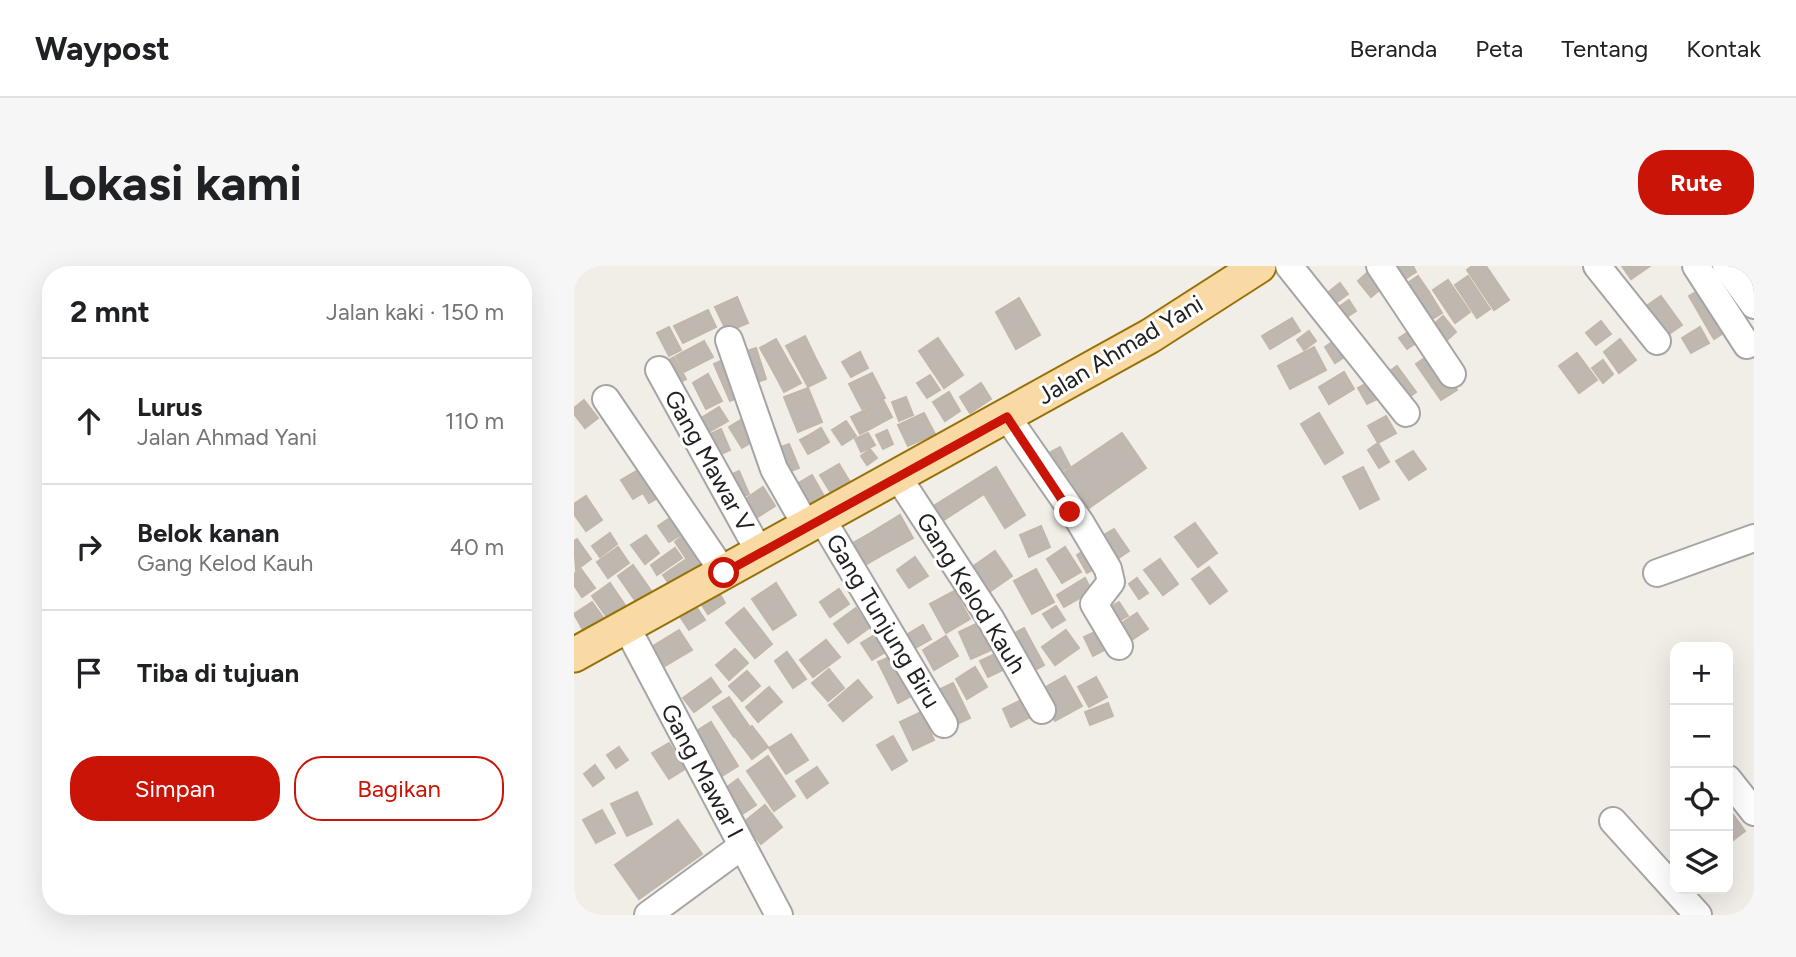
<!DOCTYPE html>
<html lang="id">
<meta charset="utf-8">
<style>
:root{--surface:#fff;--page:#f6f6f6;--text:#202124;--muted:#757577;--line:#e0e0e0;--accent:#ca1407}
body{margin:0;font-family:Figtree,sans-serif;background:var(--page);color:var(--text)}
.controls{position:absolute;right:21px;bottom:21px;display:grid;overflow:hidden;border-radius:14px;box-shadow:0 7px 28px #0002}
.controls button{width:63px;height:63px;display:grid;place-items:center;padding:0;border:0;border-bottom:2px solid var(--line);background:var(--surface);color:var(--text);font:35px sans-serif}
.stop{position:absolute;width:21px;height:21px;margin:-16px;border:5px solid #ca1407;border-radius:50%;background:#fff}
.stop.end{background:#ca1407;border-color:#fff;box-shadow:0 2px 7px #0008}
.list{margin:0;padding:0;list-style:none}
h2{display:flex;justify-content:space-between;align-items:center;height:91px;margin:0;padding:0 28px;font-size:30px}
h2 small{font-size:23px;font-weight:400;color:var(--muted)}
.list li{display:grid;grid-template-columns:46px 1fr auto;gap:21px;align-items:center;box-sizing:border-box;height:126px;padding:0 28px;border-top:2px solid var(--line)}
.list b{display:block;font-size:26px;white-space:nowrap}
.list p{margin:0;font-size:23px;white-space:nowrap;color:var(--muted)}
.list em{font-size:23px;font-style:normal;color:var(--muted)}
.actions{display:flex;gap:14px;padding:21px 28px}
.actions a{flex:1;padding:16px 0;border:2px solid var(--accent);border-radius:28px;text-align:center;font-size:24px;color:var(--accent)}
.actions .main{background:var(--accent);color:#fff}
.icon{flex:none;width:38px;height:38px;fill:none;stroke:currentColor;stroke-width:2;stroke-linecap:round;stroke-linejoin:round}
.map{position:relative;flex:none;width:1180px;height:649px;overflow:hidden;border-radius:28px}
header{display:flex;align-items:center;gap:42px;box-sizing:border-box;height:98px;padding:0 35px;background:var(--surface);border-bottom:2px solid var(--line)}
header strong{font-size:33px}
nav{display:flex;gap:38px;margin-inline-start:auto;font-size:24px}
.intro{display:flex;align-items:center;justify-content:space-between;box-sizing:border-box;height:168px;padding:0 42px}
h1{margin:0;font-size:49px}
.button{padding:18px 32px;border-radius:28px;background:var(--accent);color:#fff;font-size:24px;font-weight:700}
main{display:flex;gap:42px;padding:0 42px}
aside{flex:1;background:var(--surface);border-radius:28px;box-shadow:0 7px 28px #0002}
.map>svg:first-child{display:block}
</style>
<header>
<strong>Waypost</strong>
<nav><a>Beranda</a><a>Peta</a><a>Tentang</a><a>Kontak</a></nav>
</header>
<div class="intro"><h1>Lokasi kami</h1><a class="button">Rute</a></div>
<main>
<aside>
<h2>2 mnt<small>Jalan kaki · 150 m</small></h2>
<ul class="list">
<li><svg class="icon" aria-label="ahead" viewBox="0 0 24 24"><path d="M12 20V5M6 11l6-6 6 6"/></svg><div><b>Lurus</b><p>Jalan Ahmad Yani</p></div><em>110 m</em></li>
<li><svg class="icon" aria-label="right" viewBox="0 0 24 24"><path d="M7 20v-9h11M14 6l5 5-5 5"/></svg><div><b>Belok kanan</b><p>Gang Kelod Kauh</p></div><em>40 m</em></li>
<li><svg class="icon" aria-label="arrive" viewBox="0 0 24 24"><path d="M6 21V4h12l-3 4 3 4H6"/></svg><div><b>Tiba di tujuan</b></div></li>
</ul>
<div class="actions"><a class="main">Simpan</a><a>Bagikan</a></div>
</aside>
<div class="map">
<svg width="1180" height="649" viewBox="0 0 1180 649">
<rect width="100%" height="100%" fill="#f1eee8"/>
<g fill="#beb8b1" stroke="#c2b6ab" stroke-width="2">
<path d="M826,0H839L842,6L828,15L820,4Z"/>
<path d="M898,0H912L935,34L920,44L893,4Z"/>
<path d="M1048,0H1076L1057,13Z"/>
<path d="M795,5L809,21L797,31L784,15Z"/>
<path d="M844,10L855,26L838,37L828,21Z"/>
<path d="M894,10L916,43L903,52L881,19Z"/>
<path d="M874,14L896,46L881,57L859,24Z"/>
<path d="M766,17L774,28L759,39L751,29Z"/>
<path d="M1128,22L1140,41L1126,49L1115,30Z"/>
<path d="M855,26L868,47L852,57L838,37Z"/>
<path d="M1087,30L1108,59L1092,70L1071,41Z"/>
<path d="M163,31L174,57L153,66L141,41Z"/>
<path d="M445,32L466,69L442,83L422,46Z"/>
<path d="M775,34L782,45L767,55L759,45Z"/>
<path d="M1140,41L1154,64L1140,73L1126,49Z"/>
<path d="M134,44L142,61L109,77L100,60Z"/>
<path d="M869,50L882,66L873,74L860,58Z"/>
<path d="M718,52L726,65L696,83L688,70Z"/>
<path d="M1027,55L1037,68L1022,79L1012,67Z"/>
<path d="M95,61L107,84L95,90L83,67Z"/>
<path d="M1126,61L1135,77L1117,87L1108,72Z"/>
<path d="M840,62L848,73L833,83L825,72Z"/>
<path d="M735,65L742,75L730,84L723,74Z"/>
<path d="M231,70L243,95L225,104L212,80Z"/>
<path d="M364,72L389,109L370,122L345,85Z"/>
<path d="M764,72L775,88L761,97L751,81Z"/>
<path d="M202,73L216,98L200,107L186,82Z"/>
<path d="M1046,73L1062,94L1045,107L1030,86Z"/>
<path d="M130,75L139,91L110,106L102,90Z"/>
<path d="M740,81L752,104L716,123L704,100Z"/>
<path d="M182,82L192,113L175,119L164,88Z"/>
<path d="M286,86L294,102L277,111L268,96Z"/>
<path d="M858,87L874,110L858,121L842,98Z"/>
<path d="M1003,87L1023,114L1005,127L985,100Z"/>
<path d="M100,91L112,113L97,121L86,99Z"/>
<path d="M155,91L171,129L156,135L140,98Z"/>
<path d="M1029,94L1039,108L1029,117L1018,102Z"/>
<path d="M243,95L252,112L234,121L225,104Z"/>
<path d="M216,98L227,117L210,126L200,107Z"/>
<path d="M823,100L842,126L828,136L809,110Z"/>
<path d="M770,106L780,123L755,138L745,121Z"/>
<path d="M298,107L311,132L288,143L275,118Z"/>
<path d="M134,108L148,135L132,143L119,117Z"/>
<path d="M356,109L366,124L353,132L343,117Z"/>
<path d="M874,110L883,124L867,134L858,121Z"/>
<path d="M795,116L805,132L793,138L784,122Z"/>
<path d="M407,117L417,133L396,147L386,131Z"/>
<path d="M234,122L248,156L224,166L210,131Z"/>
<path d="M375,126L386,145L371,155L359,136Z"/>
<path d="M332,131L339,149L325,155L318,136Z"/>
<path d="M10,134L24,152L11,162L0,148V142Z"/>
<path d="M309,134L318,151L298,162L289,145Z"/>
<path d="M145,141L154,155L130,169L122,155Z"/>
<path d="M289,145L298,162L286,168L277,151Z"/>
<path d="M350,147L361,168L334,180L324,159Z"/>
<path d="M745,147L769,187L751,198L727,158Z"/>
<path d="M173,150L186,171L168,182L155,161Z"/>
<path d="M812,150L822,167L804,177L794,160Z"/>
<path d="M272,155L282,170L268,179L258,164Z"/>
<path d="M247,162L255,176L245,182L237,168Z"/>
<path d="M147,163L156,184L141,191L132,170Z"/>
<path d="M313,164L319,178L309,183L302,169Z"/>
<path d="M294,167L301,179L287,186L281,173Z"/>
<path d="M548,167L572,202L505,249L480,213Z"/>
<path d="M237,168L245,182L234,188L226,174Z"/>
<path d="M804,177L815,196L805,202L794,184Z"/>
<path d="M215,178L225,202L209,208L199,184Z"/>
<path d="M486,181L496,200L474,212L464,193Z"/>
<path d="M296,183L303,192L293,199L287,190Z"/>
<path d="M839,185L852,203L835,214L822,195Z"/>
<path d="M265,198L279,221L260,232L246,209Z"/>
<path d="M71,200L87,230L75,237L69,227L59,233L47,214Z"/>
<path d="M422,201L451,249L431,262L410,228L362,259L353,244Z"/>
<path d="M789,201L805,233L786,243L769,211Z"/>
<path d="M165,205L175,228L159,235L149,212Z"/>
<path d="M238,209L250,230L226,243L214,223Z"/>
<path d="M189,221L201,240L182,252L170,234Z"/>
<path d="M12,230L28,254L12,265L0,248V238Z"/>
<path d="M326,249L339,272L305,291L293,269Z"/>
<path d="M99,250L110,267L95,276L84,260Z"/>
<path d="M621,257L643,287L624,301L601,271Z"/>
<path d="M467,260L476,281L455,291L446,269Z"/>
<path d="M540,263L555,285L543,293L528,270Z"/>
<path d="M36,267L43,278L26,291L18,280Z"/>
<path d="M112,267L124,283L112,292L101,276Z"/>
<path d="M72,269L85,287L71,298L57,279Z"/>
<path d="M293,269L305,291L281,305L268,283Z"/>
<path d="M3,273L17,293L2,304L0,275Z"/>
<path d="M44,281L55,297L34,312L23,296Z"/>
<path d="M491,281L507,306L488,317L473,293Z"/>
<path d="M516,281L527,299L513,307L503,289Z"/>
<path d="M101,282L108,292L83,309L77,299Z"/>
<path d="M421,285L438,310L408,331L391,306Z"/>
<path d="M120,288L129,301L98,322L89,309Z"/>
<path d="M341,291L354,310L335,322L323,304Z"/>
<path d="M586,293L604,318L589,329L570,304Z"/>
<path d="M59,299L78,326L63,337L44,310Z"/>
<path d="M635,301L653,325L636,338L618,313Z"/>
<path d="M7,303L21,322L8,331L0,319V308Z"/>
<path d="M462,303L480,336L458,348L440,315Z"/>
<path d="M511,312L518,325L490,341L483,329Z"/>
<path d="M563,312L574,327L565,333L555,318Z"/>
<path d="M36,317L55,345L37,357L18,330Z"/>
<path d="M202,317L222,349L199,364L178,333Z"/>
<path d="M265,323L275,338L256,351L246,336Z"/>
<path d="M144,325L151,337L134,348L126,336Z"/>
<path d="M380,325L396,353L372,367L356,338Z"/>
<path d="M18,336L33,357L13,371L0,348Z"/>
<path d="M545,336L554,350L541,357L533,343Z"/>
<path d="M121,339L131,354L115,364L105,349Z"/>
<path d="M482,340L491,354L478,362L469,348Z"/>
<path d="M170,342L198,378L181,392L152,357Z"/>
<path d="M282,342L295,362L274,377L260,358Z"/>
<path d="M563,347L574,363L556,375L545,359Z"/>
<path d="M404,357L417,384L397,393L385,366Z"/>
<path d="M349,359L357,373L341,382L334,368Z"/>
<path d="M450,362L470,399L452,409L432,372Z"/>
<path d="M527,363L536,381L519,390L510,371Z"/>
<path d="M105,364L118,384L86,403L74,383Z"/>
<path d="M492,364L505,382L481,399L468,381Z"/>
<path d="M304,367L315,384L298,394L287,377Z"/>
<path d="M372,370L384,390L360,404L349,384Z"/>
<path d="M252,374L266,391L239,411L226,394Z"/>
<path d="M161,383L174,397L155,414L142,399Z"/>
<path d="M213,386L232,413L219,422L201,395Z"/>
<path d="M423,387L431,403L414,411L406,395Z"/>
<path d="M320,389L332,415L317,422L304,396Z"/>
<path d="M401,401L413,421L393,433L382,413Z"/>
<path d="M255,403L270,422L254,435L238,417Z"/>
<path d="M173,405L186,420L168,435L155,420Z"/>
<path d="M491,410L508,440L481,455L465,425Z"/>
<path d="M522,411L533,431L515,441L504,421Z"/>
<path d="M137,412L147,426L120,446L109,432Z"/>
<path d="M284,414L298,431L269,455L255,439Z"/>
<path d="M332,415L339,429L324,437L317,422Z"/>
<path d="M379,417L396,452L377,461L360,426Z"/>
<path d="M195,421L208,436L184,456L172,441Z"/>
<path d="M155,431L175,460L160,471L139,441Z"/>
<path d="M451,432L460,449L437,461L429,443Z"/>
<path d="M534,437L539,450L516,459L511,446Z"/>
<path d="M347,446L360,474L339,484L326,456Z"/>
<path d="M137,456L164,500L143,513L116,469Z"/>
<path d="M178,460L194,481L178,493L162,472Z"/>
<path d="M217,468L234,494L212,508L195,482Z"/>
<path d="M319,470L333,495L318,504L303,479Z"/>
<path d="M95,477L111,503L95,513L78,487Z"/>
<path d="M45,481L54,494L42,502L33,489Z"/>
<path d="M194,490L221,530L200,545L173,505Z"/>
<path d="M21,499L30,512L19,520L10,508Z"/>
<path d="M243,501L254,517L233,532L222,515Z"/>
<path d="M164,513L182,539L167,549L149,524Z"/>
<path d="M63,526L78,558L53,570L37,538Z"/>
<path d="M191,539L208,561L187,578L170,556Z"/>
<path d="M28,544L41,567L22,577L9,554Z"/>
<path d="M1158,547L1171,565L1154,578V550Z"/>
<path d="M104,554L128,588L65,633L41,599Z"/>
</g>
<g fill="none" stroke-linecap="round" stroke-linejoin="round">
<defs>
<g id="minor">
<path d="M715,0L832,147"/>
<path d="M806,0L878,108"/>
<path d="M1023,0L1083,75"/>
<path d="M1122,0L1173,79"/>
<path d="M1152,0L1180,39"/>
<path d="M155,74L200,203L233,261"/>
<path d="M85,104L186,287"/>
<path d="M32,133L150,307"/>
<path d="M433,151L506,256L534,303L537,316L520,338L545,380"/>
<path d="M324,211L416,352L468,444"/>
<path d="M248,253L370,458"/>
<path d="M1083,307L1180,272"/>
<path d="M52,360L205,649"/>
<path d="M1154,513L1180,546"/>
<path d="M1039,555L1124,649"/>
<path d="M74,649L168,580"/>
</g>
<path id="major" d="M0,389L576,70L685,0"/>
</defs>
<use href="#minor" stroke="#a5a5a5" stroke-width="30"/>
<use href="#major" stroke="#987106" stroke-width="37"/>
<use href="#minor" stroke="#fff" stroke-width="26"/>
<use href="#major" stroke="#f9daa5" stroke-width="33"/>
</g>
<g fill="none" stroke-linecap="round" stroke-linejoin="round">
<path stroke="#ca1407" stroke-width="9" d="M150,307L433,151L496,246"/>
</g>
<g text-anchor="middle" stroke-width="6" stroke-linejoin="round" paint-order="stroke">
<g font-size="24" fill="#212121" stroke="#fff">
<text transform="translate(546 84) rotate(-31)" y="8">Jalan Ahmad Yani</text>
<text transform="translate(135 195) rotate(61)" y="8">Gang Mawar V</text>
<text transform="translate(397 327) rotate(58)" y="8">Gang Kelod Kauh</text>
<text transform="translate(309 355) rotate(59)" y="8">Gang Tunjung Biru</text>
<text transform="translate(128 505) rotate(62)" y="8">Gang Mawar I</text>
</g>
</g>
</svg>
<div class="controls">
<button>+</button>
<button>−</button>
<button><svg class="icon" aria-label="locate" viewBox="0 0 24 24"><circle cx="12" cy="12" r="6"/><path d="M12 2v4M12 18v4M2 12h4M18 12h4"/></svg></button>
<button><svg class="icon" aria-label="layers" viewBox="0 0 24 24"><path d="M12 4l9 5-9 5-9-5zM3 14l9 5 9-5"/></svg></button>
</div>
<div class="stop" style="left:150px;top:307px"></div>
<div class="stop end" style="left:496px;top:246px"></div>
</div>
</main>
